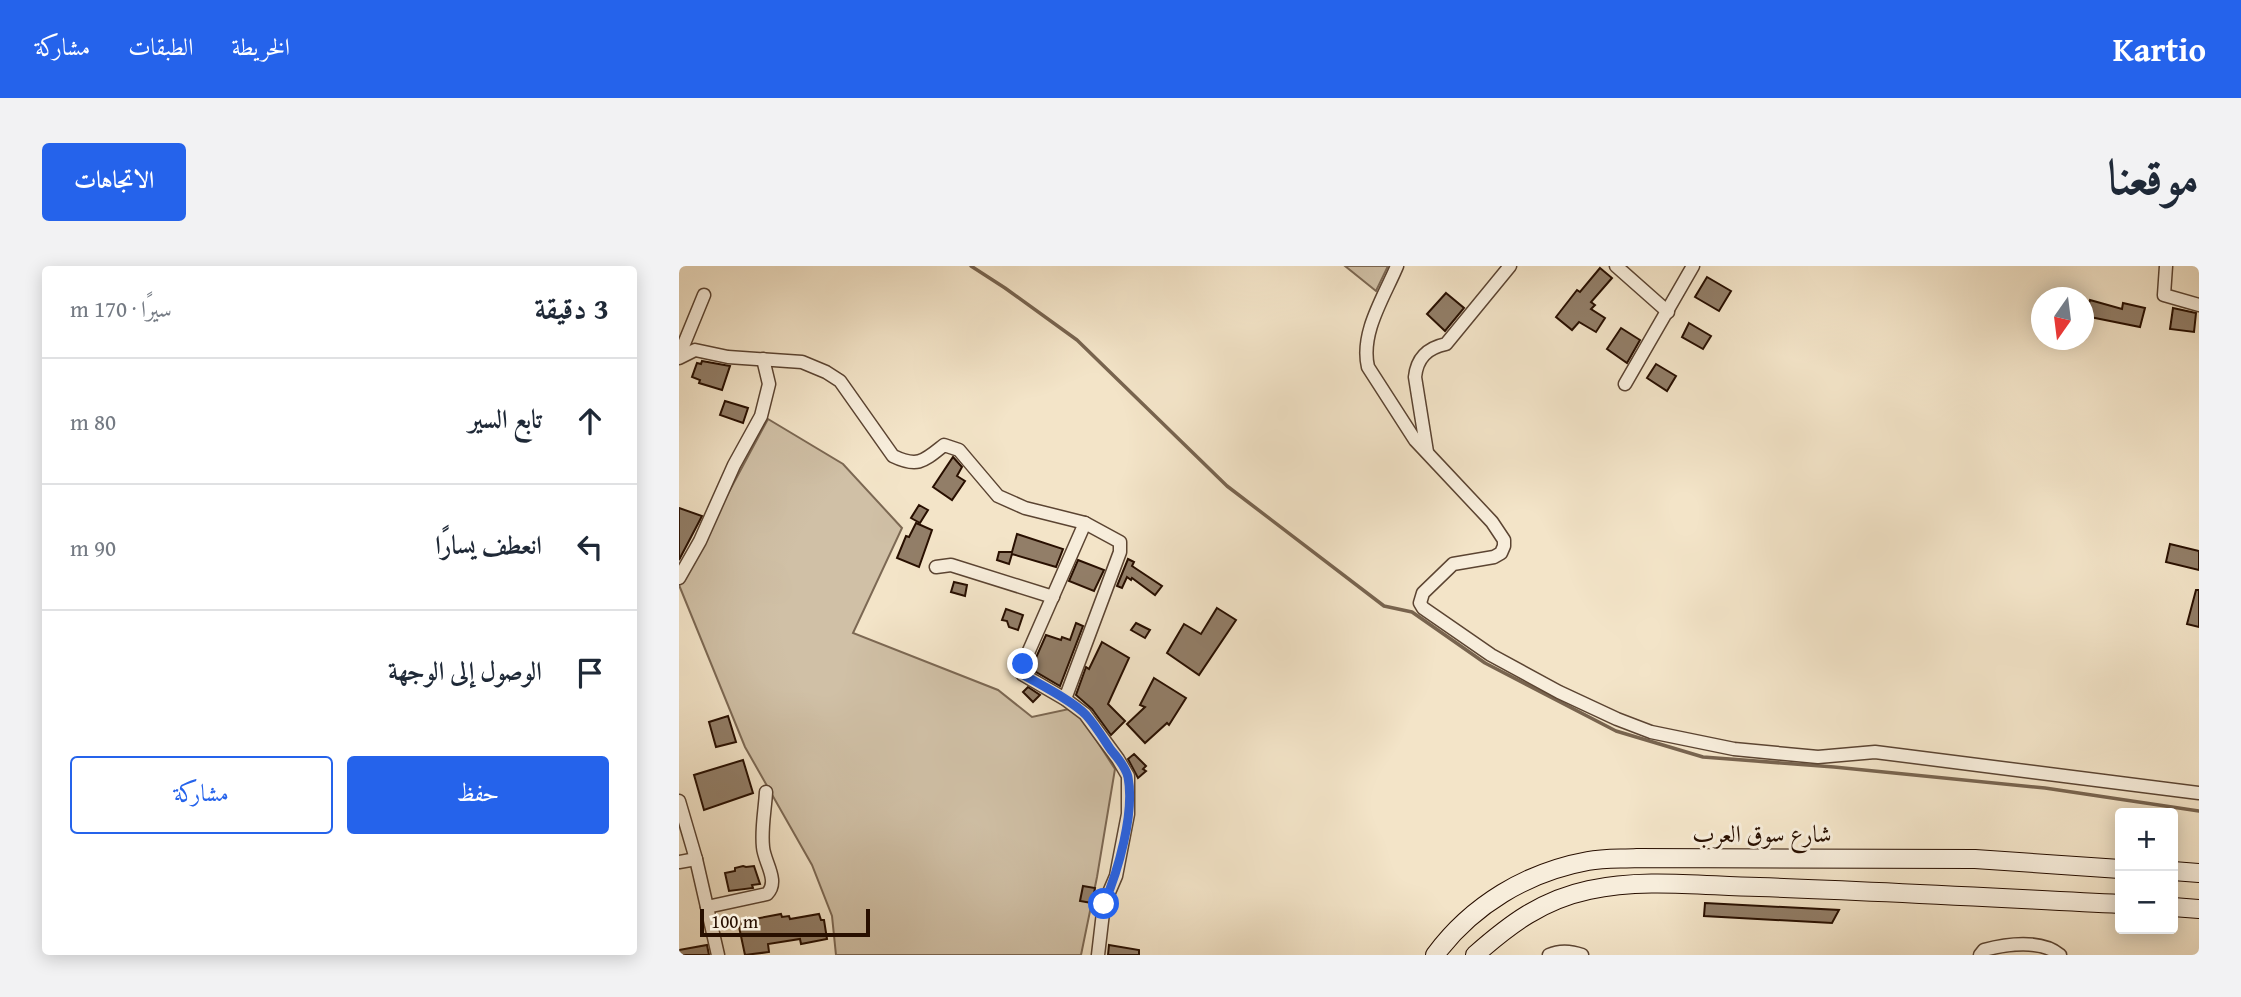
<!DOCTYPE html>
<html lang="ar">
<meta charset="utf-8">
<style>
:root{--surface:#fff;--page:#f2f2f3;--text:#1f2937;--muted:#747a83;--line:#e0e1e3;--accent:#2563eb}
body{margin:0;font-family:"Gentium Book Plus",Amiri,serif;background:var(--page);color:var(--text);direction:rtl}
.controls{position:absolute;right:21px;bottom:21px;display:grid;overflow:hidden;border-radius:7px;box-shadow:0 4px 18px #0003}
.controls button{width:63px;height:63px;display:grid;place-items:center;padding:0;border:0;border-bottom:2px solid var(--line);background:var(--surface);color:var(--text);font:35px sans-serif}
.compass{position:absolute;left:1352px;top:21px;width:63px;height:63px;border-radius:50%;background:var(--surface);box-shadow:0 4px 18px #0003;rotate:194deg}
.scale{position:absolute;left:21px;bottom:18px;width:170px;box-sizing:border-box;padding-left:7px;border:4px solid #280f00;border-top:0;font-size:19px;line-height:24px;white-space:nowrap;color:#280f00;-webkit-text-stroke:5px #f7eddb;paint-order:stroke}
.stop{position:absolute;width:21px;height:21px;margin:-16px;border:5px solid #2563eb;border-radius:50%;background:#fff}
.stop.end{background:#2563eb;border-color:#fff;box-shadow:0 2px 7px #0008}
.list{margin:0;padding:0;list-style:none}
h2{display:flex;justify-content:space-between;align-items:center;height:91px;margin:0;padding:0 28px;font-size:30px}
h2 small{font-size:23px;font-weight:400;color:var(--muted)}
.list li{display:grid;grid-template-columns:46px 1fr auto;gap:21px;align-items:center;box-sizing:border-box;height:126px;padding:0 28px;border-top:2px solid var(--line)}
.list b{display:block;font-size:26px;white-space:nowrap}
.list em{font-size:23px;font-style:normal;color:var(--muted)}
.actions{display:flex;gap:14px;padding:21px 28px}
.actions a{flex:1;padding:16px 0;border:2px solid var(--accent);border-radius:7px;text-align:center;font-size:24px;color:var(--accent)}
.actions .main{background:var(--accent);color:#fff}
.icon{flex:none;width:38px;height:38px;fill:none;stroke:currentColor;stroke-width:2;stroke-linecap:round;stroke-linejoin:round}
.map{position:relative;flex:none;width:1520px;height:689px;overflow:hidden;direction:ltr;border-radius:7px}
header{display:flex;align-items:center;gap:42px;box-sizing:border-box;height:98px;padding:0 35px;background:var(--accent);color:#fff}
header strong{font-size:33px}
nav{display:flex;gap:38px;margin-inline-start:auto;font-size:24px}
.intro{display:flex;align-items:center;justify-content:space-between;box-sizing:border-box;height:168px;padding:0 42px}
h1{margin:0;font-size:49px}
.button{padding:18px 32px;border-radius:7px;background:var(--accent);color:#fff;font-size:24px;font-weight:700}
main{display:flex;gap:42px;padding:0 42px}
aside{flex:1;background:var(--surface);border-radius:7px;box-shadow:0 4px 18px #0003}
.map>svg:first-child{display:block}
</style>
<header>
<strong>Kartio</strong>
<nav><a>الخريطة</a><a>الطبقات</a><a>مشاركة</a></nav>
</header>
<div class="intro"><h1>موقعنا</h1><a class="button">الاتجاهات</a></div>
<main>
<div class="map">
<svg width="1520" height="689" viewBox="0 0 1520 689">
<rect width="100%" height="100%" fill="#f3e4c8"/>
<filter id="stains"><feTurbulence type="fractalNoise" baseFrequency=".00286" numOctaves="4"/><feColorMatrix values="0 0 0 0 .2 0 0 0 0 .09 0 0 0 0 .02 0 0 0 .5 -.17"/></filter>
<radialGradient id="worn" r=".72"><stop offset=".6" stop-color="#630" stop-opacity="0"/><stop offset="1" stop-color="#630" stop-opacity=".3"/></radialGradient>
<g fill="#d0c0a6" stroke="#7c6853" stroke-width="2">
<path d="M666,0H709L697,25Z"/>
<path d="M89,153L164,198L223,262L174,367L319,424L353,451L390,443L403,452L436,503L418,611L402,689H157L153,650L133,599L66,481L0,319Z"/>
</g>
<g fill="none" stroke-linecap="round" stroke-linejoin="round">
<path stroke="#78644f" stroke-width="3.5" d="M292,0L326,22L398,74L548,220L705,340L733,346L806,397L937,465L1024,491L1155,501L1366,522L1520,545"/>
</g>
<g fill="#927e68" stroke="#280f00" stroke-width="2">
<path d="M921,2L933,12L912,36L916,39L912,43L926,52L917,66L900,56L893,64L877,51L898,24L901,26Z"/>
<path d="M1028,11L1052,25L1040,45L1016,31Z"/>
<path d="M767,27L785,42L766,65L748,48Z"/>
<path d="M1411,34L1443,43L1444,37L1466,42L1461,61L1406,50Z"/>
<path d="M1494,42L1517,47L1515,66L1491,63Z"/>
<path d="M1010,57L1032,70L1024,83L1003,71Z"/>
<path d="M942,62L961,74L948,97L928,83Z"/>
<path d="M23,95L51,100L43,124L20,117L21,114L13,111L18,97L22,98Z"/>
<path d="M977,98L997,110L988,125L968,112Z"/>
<path d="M46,135L69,142L64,157L41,149Z"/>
<path d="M274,191L283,201L278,210L286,215L273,234L254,221Z"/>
<path d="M240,239L249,244L241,257L232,252Z"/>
<path d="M0,242L23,250L0,294Z"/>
<path d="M237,257L253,264L240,301L218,292L227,270L230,271Z"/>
<path d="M338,268L384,283L377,301L333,288L330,298L318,294L320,286H333Z"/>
<path d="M1491,278L1520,285V304L1487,296Z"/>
<path d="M449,293L455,296L453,300L483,320L476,329L453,312L452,314L448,311L443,322L438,320Z"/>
<path d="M399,294L425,304L415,325L390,315Z"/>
<path d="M275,316L288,319L286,330L272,326Z"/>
<path d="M1517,324H1520V361L1508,358Z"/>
<path d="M538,342L557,354L520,409L488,387L505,358L522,368Z"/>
<path d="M327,343L344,349L339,364L330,361L328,355L323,354Z"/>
<path d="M397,357L404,360L381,420L352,403L367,369L382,374L383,371L391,374Z"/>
<path d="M457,357L471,364L466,372L452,364Z"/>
<path d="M423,376L450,392L429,438L446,455L432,469L413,443L397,429L407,401L410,403Z"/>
<path d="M475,412L507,432L490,459L488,457L466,477L448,458L466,441L461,439Z"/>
<path d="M349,421L361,429L354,436L344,426Z"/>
<path d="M49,450L57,476L37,481L30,456Z"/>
<path d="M455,488L467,500L464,503L467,505L459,512L449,493Z"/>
<path d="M64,494L74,527L25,544L15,509Z"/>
<path d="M64,600L67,601L75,600L81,618L73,619L74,622L50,625L46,607L56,605V602Z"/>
<path d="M404,620L416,622L413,637L401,635Z"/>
<path d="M1026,637L1160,644L1153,657L1025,650Z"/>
<path d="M102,648L103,651L110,650L111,653L140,648L142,654H145L148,673L122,678L121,673L89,678L90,686L66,689L59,656Z"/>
<path d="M28,679L30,689H0V684Z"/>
<path d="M430,679L460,684V689H429Z"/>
</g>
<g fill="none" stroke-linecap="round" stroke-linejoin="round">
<defs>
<g id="street">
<path d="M718,0C705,31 681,67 689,101L736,174L813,256L825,274V280L822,287L815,291L774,298L744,327L741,337L744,342L812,389L880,426L938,453L972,466L1055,483L1139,491L1196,486L1520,527"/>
<path d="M937,0L989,46"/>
<path d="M1487,0L1485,29L1520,39"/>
<path d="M0,90L25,29"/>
<path d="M0,92L16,84L49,91L123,96L147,106L161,115L214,190C239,202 245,195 265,179L280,184L319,230L346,242L406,257L441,276V286L386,433"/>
<path d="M946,118L1014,0"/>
<path d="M748,186L736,111C738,92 748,82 767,78L831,0"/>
<path d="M406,257L342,403L343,408L386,433L406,448L439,493L449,510V548L437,610L425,638L419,689"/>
<path d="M257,301L272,299L374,331"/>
<path d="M0,312L21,275L55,199L82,150L90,118L84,93"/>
<path d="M0,535L17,593L39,689"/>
<path d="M0,596L17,593"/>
<path d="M28,641L88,628C101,615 85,596 84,581C82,563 86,544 87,526"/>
<path d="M870,689C881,684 892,685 903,689"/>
<path d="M1301,689L1305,684C1327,678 1362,673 1381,689"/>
</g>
<g id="secondary">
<path d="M1494,605L1520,607"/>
<path d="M1494,641L1520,643"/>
<path d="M756,689C793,639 848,606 909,595C925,592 942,593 958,592L1296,593L1441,603"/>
<path d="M796,689C831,658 863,634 910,624C965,612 1024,620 1080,621C1200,625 1321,632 1441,638"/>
</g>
</defs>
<use href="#street" stroke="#5b4432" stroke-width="15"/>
<use href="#secondary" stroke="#280f00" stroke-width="20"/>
<use href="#street" stroke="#f7eddb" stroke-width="12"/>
<use href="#secondary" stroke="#f7eddb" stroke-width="18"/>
</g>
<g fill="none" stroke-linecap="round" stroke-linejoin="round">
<path stroke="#2563eb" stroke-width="9" d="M344,398L343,408C360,418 394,435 407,449C416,459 424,472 432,484C438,491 447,502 449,511C456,547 439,605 425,638"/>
</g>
<g text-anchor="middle" stroke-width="6" stroke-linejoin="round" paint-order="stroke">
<g font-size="24" fill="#280f00" stroke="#f7eddb">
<text x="1083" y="576">شارع سوق العرب</text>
</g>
</g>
<rect width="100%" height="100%" filter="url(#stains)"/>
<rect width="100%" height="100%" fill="url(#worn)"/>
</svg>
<div class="controls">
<button>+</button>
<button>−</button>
</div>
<svg class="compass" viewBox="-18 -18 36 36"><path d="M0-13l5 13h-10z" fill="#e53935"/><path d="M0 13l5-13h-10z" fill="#747a83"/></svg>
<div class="scale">100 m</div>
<div class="stop" style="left:425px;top:638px"></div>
<div class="stop end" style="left:344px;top:398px"></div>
</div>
<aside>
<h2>3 دقيقة<small>سيرًا · 170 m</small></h2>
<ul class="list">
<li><svg class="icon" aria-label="ahead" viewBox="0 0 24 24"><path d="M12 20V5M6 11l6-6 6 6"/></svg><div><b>تابع السير</b></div><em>80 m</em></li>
<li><svg class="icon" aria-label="left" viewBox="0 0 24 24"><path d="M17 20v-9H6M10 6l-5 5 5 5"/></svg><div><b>انعطف يسارًا</b></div><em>90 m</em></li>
<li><svg class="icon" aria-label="arrive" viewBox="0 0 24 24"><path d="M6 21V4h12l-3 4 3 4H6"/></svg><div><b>الوصول إلى الوجهة</b></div></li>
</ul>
<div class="actions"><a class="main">حفظ</a><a>مشاركة</a></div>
</aside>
</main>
